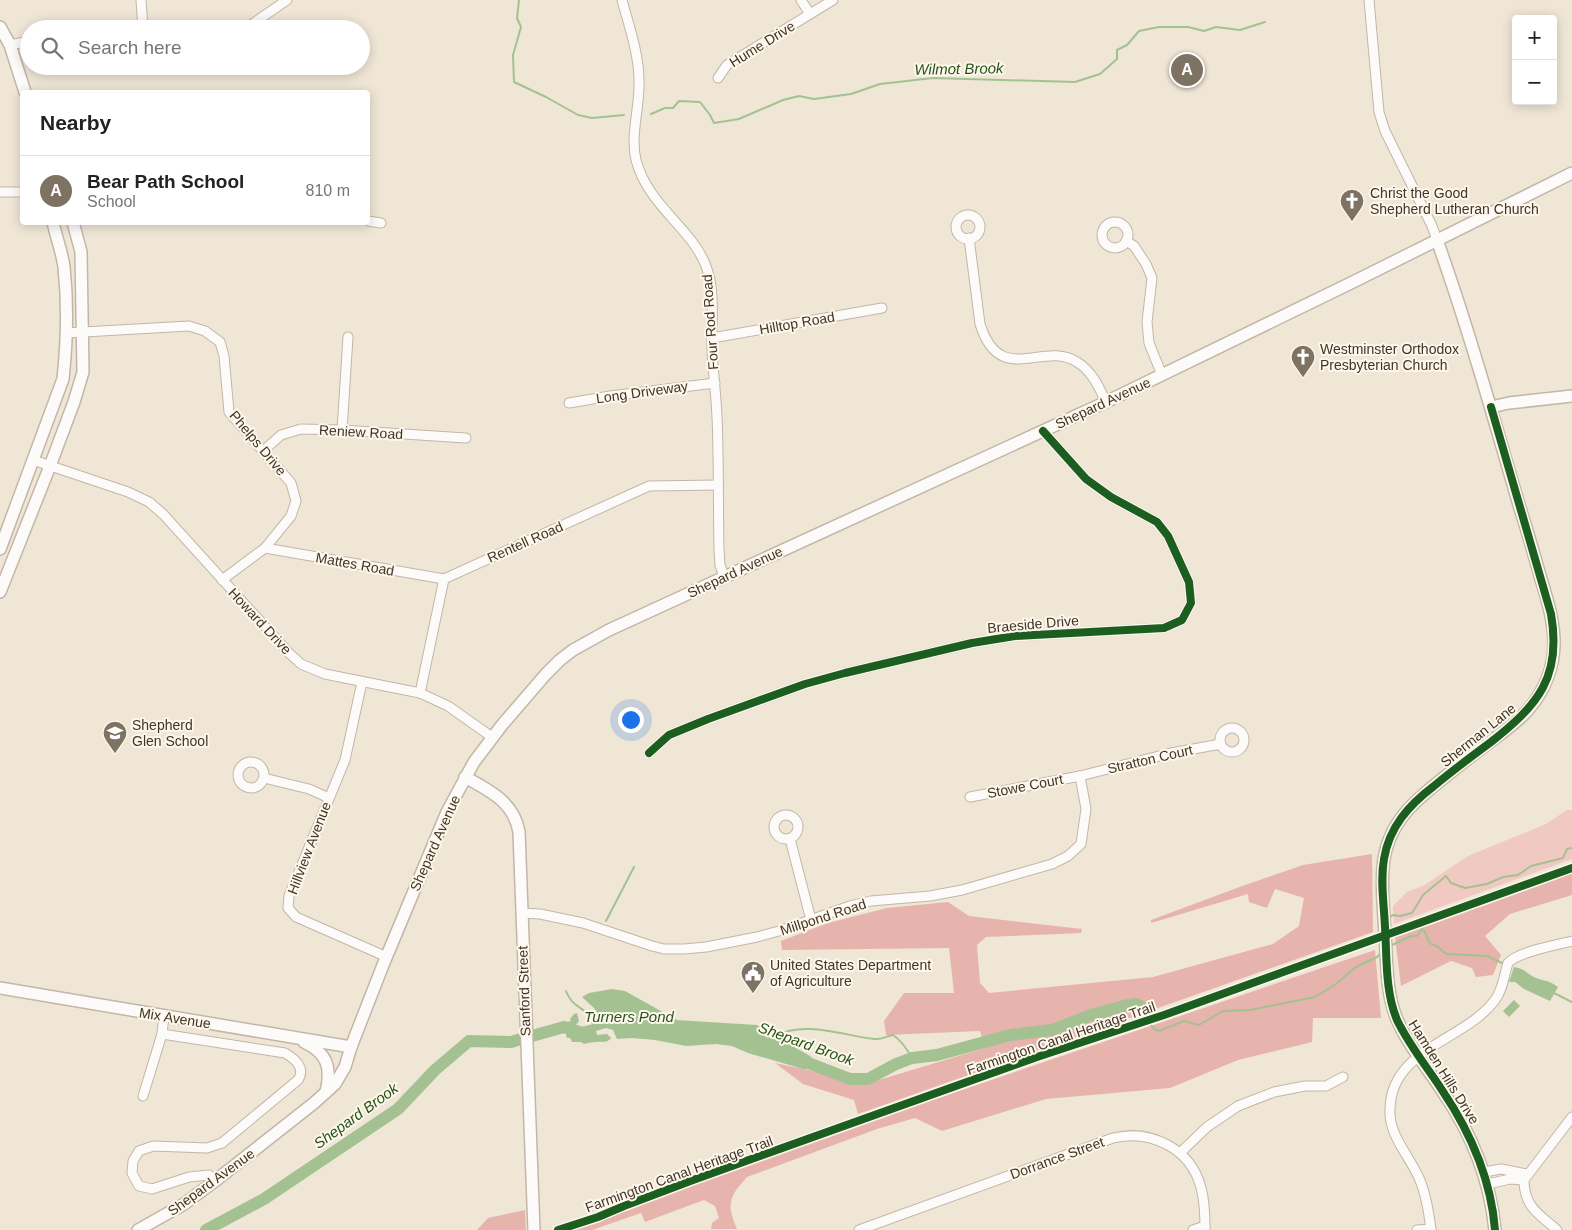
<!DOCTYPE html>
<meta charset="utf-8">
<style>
:root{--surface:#fff;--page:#f6f6f6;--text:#222;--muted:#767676;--line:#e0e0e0;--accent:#7e7362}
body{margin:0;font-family:Arial,sans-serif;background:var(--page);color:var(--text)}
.controls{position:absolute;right:15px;top:15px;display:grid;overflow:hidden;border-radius:5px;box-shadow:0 2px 12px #0003}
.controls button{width:45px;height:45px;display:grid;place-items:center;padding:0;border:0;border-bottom:1px solid var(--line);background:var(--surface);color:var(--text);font:25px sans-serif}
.you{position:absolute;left:630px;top:719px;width:18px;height:18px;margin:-12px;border:4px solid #fff;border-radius:50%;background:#1a73e8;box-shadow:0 0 0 8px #1a73e833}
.badge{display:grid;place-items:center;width:32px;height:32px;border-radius:50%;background:var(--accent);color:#fff;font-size:16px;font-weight:700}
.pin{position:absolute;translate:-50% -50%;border:2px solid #fff;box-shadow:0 1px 5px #0006}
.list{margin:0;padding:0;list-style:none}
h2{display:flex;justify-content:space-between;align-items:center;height:65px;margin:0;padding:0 20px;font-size:21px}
h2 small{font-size:16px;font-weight:400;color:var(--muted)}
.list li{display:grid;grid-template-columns:32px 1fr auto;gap:15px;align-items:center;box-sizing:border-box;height:70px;padding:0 20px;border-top:1px solid var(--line)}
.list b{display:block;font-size:19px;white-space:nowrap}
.list p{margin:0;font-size:16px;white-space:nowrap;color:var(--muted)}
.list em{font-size:16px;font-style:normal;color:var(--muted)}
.icon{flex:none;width:28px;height:28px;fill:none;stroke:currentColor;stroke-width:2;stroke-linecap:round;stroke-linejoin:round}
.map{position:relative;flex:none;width:1572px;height:1230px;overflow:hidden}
.search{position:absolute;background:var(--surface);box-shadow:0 2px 12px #0003;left:20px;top:20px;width:350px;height:55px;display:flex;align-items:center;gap:12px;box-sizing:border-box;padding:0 18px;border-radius:28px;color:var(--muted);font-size:19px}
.panel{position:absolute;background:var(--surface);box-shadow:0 2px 12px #0003;left:20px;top:90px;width:350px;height:135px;border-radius:5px}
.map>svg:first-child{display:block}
</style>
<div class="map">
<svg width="1572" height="1230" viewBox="0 0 1572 1230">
<rect width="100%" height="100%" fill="#f0e6d6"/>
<path fill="#f0c9c2" d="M1567,810H1572V859L1394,924L1393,906L1407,892L1423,886L1468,856L1546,824Z"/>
<g fill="#e6b3ad">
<path d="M1372,854L1373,932L858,1114L854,1100L803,1084L775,1063L869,1083L985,1048L980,1031L886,1035L884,1021L904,993H954L949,948L782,950L781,941L828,923L887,908L948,902L969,916L1082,929L1081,933L986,937L977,945L980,983L989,993L1153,977L1273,944L1299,926L1304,898L1275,889L1267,908L1249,902L1248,894L1151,923V920L1245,885L1303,865Z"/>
<path d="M1572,872V895L1510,914L1485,936L1501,955L1493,975L1476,977L1472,968L1451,961L1401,986L1395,937Z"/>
<path d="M1375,950L1381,1018H1313L1312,1042L1238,1060L1170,1088L1046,1099L942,1131L915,1118L877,1129L747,1177C729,1197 726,1204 737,1229H711L712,1223L719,1218L715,1206L704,1200L645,1222L641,1213L592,1230H568L873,1120Z"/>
<path d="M525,1210L526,1230H477L488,1218Z"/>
</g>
<g fill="#a4c291">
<path d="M1514,967C1524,969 1524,971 1532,976C1540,981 1548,979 1558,987L1550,1001L1524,989L1515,982H1509Z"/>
<path d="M612,989L625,991L677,1020L757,1025L779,1036L782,1040L810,1056L824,1070L803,1069L748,1053L732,1046L716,1044L686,1046L655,1040L632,1038L617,1039L613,1030L606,1028L596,1031L597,1035L607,1034L611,1038C606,1044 603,1041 596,1042C592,1042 588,1043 584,1044L581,1042H572L570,1038H567L563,1023L571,1021L570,1019L574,1014L577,1013L579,1021L575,1026C583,1028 594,1024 602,1020L594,1008L582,997L589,993Z"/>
<path d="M1514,1000L1520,1006L1509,1017L1503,1011Z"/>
</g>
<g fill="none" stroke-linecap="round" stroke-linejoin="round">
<g stroke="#a4c291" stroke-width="2">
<path d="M519,0L517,18L521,27L513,55L514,82L546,97L578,115L592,118L624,115"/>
<path d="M651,114L665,108H673L679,101L700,102L710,115L714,123L739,119L783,100L799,96L814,99L851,94L880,84L933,78L1075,82L1100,74L1117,59V50L1127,45L1139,31L1159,27H1188L1204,31L1216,27L1240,30L1265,22"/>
<path d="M1389,918L1393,915L1400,916L1412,913L1423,895L1446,876L1451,883L1465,888L1487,884L1503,877L1518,875L1531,866L1563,858L1567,849L1572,848"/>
<path d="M606,921L634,867"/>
<path d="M1390,946L1411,936H1417L1422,929C1428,933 1426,939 1430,943C1432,945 1435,945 1438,947C1441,949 1442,952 1447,954L1487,956L1502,963"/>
<path d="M566,991C568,996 571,1001 575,1004C583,1011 591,1013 593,1024"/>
<path d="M1554,993L1572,1002"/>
<path d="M1151,1025L1154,1029L1159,1031L1184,1021L1199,1025L1223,1011L1250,1010L1315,997L1336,984L1356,967L1377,957L1381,953"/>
<path d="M777,1036C801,1020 846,1036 874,1039C881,1040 887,1036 893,1035C902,1041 907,1049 912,1058"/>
</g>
<g stroke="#a4c291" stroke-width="12">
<path d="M532,1036L564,1027L579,1032"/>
<path d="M811,1064L850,1079H868L896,1064L912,1058L937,1055L1010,1035L1052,1030L1091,1015L1128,1005L1136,1004L1142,1007L1148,1015"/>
<path d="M206,1230L264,1199L398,1109L435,1070L469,1041L511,1042L521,1039"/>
</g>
<defs>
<g id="street">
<path d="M141,0L143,29"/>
<path d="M622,0C629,26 639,54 639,81C640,107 630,135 636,160C648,206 691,227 706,266C716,292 711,322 712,349C713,372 716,394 717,417C719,461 718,505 719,549L720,565L724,577"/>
<path d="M801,0L810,14"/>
<path d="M1369,0L1379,112L1385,131L1432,226L1437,240"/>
<path d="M245,29L287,0"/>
<path d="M10,45L29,41"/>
<path d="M718,78L727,65L833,0"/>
<path d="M0,192H22"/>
<circle cx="968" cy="227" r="12"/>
<path d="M368,221L381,223"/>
<circle cx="1115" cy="235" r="13"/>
<path d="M969,238L980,324C1000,388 1043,340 1077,362C1092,371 1099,387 1106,402"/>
<path d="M1126,241L1134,246L1146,264L1152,278L1147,322L1149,343L1162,375"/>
<path d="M66,333L189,326L205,331L220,342L224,356L229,412L291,483L296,501L291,516L265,548L222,580"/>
<path d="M712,338L882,308"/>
<path d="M569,403L610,396L715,383"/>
<path d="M342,430L348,337"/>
<path d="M263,451L281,435L301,429L342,430L466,438"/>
<path d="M33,460L128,492L149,502L163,514L289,653L301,664L325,674L420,693L448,706L492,737"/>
<path d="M265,548L444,579"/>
<path d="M362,682L345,760L289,896L288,908L296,917L387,957"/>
<path d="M420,693L444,579L649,486L718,485"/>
<circle cx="1232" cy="740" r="12"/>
<path d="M649,753L669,735L708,719L805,684L845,673L972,643L1015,636L1164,628L1182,620L1191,603L1189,582L1168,536L1157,522L1111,497L1086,479L1043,431"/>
<circle cx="251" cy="775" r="13"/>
<path d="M264,778L309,789L329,798"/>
<path d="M970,797L1080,776L1171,753L1221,744"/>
<circle cx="786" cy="827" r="12"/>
<path d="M790,839L811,920"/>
<path d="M522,913L540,914L583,923L652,946L664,949H684L706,947L757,937L779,931L850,906L871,901L930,896L962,890L1052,864L1068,856L1081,844L1086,809L1080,776"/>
<path d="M164,1016L162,1034L285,1053C295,1059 306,1068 298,1080L222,1143L207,1148L153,1146L139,1151L133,1161L132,1173L139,1186L152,1189L189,1177L209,1175L215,1181"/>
<path d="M143,1096L162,1034"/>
<path d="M1180,1153L1207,1127L1238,1106L1274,1092L1305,1086H1326L1343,1077"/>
<path d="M1484,1172L1501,1169L1527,1174"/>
<path d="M1488,1184L1510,1179L1524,1180"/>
<path d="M859,1230L1113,1138C1150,1129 1191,1148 1201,1188C1205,1202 1205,1216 1205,1230"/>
<path d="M1193,1230L1205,1226"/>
<path d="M1417,1230L1431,1229"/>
<path d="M1431,1230C1429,1213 1426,1194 1419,1178C1409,1155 1388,1135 1390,1108C1392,1048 1466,1040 1495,1000C1503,990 1504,975 1508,963C1517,952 1556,945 1572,941"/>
<path d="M1557,1230C1539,1214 1524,1207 1524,1180L1572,1117"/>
</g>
<g id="secondary">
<path d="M0,27L10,45L25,92"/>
<path d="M1437,240C1468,327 1493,416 1519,505C1527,530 1534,554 1541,579C1547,599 1553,618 1554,639C1555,665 1545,690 1528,710C1518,721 1506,730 1494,739C1478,751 1462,763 1446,776C1414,801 1386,824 1383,868C1381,890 1384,913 1385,935C1387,962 1386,991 1396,1017C1407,1044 1427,1067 1443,1092C1472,1134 1490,1179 1495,1230"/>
<path d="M1491,407L1509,403L1572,396"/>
<path d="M0,549L63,379C67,342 68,304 64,267C62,252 56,237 53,222"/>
<path d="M0,592L50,466L74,402L83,372L81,252L73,222"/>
<path d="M465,777C490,791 514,802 519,832L534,1230"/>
<path d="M0,988L351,1047"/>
<path d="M304,1042C327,1053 332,1067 326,1092"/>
<path d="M138,1230L184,1204L215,1181L314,1103L335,1084L345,1067L351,1047L383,965L447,812L474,762L502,725L546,674L560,660L573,650L609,630L1106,402L1353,282L1572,173"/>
</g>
</defs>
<use href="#street" stroke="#c1b7a8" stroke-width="11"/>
<use href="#secondary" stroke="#c1b7a8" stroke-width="14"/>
<use href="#street" stroke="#fdfbf9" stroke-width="9"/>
<use href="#secondary" stroke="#fdfbf9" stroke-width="11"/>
<defs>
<g id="cycleway">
<path d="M1491,407L1551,614C1562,677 1538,705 1491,742C1472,756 1452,771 1434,786C1409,805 1389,827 1384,859C1380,881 1384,904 1385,927C1387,958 1385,991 1397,1020C1409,1045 1427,1067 1442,1090C1471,1133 1491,1178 1495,1230"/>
<path d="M649,753L669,735L708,719L805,684L845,673L972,643L1015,636L1164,628L1182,620L1191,603L1189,582L1168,536L1157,522L1111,497L1086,479L1043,431"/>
<path d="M558,1230L598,1217L624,1206L693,1180L1037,1057L1164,1015L1572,868"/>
</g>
</defs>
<use href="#cycleway" stroke="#fdf7ed" stroke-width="11"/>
<use href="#cycleway" stroke="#1b5e20" stroke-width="8"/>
</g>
<defs>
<symbol id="church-pin" viewBox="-11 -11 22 30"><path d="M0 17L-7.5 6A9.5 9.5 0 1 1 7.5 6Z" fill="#7e7362" stroke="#fdf7ed"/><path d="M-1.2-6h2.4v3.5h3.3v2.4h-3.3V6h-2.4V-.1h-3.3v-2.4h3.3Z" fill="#fff"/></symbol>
<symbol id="school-pin" viewBox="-11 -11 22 30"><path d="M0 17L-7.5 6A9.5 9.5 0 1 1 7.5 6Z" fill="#7e7362" stroke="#fdf7ed"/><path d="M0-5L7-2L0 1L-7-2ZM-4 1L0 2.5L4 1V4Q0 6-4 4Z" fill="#fff"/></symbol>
<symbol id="civic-pin" viewBox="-11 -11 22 30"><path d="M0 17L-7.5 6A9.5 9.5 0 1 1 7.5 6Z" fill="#7e7362" stroke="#fdf7ed"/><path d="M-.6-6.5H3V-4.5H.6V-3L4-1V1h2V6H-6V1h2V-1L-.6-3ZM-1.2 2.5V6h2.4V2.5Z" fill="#fff"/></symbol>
</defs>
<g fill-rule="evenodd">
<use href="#church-pin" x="1338" y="187" width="28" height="38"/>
<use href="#church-pin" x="1289" y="343" width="28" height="38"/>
<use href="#school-pin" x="101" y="719" width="28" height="38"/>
<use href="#civic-pin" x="739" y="959" width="28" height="38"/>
</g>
<g text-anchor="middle" stroke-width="4" stroke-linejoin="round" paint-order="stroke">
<g font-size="14" fill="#413523" stroke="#fdf7ed">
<text transform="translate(762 44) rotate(-32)" y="5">Hume Drive</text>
<text transform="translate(710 322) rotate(-94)" y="5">Four Rod Road</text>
<text transform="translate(797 323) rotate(-10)" y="5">Hilltop Road</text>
<text transform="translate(642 392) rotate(-8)" y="5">Long Driveway</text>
<text transform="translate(1103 403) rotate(-25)" y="5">Shepard Avenue</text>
<text transform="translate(361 432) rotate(3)" y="5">Reniew Road</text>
<text transform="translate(258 443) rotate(50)" y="5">Phelps Drive</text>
<text transform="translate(525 542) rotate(-24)" y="5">Rentell Road</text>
<text transform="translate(355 564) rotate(10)" y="5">Mattes Road</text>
<text transform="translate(735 572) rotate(-25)" y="5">Shepard Avenue</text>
<text transform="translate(260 621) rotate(47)" y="5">Howard Drive</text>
<text transform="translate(1033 624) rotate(-5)" y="5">Braeside Drive</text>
<text transform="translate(1478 735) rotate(-39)" y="5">Sherman Lane</text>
<text transform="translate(1150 759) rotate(-13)" y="5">Stratton Court</text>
<text transform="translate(1025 786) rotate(-11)" y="5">Stowe Court</text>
<text transform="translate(435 843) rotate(-66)" y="5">Shepard Avenue</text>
<text transform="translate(309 848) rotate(-69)" y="5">Hillview Avenue</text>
<text transform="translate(823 917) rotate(-18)" y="5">Millpond Road</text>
<text transform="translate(524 991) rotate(-92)" y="5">Sanford Street</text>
<text transform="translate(175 1018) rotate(9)" y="5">Mix Avenue</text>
<text transform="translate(1061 1038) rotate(-19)" y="5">Farmington Canal Heritage Trail</text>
<text transform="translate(1444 1072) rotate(58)" y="5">Hamden Hills Drive</text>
<text transform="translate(1057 1158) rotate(-20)" y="5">Dorrance Street</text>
<text transform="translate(679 1174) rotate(-20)" y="5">Farmington Canal Heritage Trail</text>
<text transform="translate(211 1182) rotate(-36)" y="5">Shepard Avenue</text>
</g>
<g font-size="14" fill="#413523" stroke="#fdf7ed" text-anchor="start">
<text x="1370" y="198">Christ the Good<tspan x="1370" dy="16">Shepherd Lutheran Church</tspan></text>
<text x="1320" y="354">Westminster Orthodox<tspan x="1320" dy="16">Presbyterian Church</tspan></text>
<text x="132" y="730">Shepherd<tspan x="132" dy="16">Glen School</tspan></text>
<text x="770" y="970">United States Department<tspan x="770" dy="16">of Agriculture</tspan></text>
</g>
<g font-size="15" font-style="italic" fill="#275414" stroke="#fdf7ed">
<text transform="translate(959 69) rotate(-1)" y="5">Wilmot Brook</text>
<text x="629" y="1022">Turners Pond</text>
<text transform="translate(806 1044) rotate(20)" y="5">Shepard Brook</text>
<text transform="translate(356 1116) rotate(-36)" y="5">Shepard Brook</text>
</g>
</g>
</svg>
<div class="controls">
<button>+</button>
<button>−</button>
</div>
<div class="you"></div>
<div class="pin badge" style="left:1187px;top:70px">A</div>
<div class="search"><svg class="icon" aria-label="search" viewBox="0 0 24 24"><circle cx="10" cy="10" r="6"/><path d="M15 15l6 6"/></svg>Search here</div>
<section class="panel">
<h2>Nearby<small></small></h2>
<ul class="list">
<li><span class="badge">A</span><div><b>Bear Path School</b><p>School</p></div><em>810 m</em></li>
</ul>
</section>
</div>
